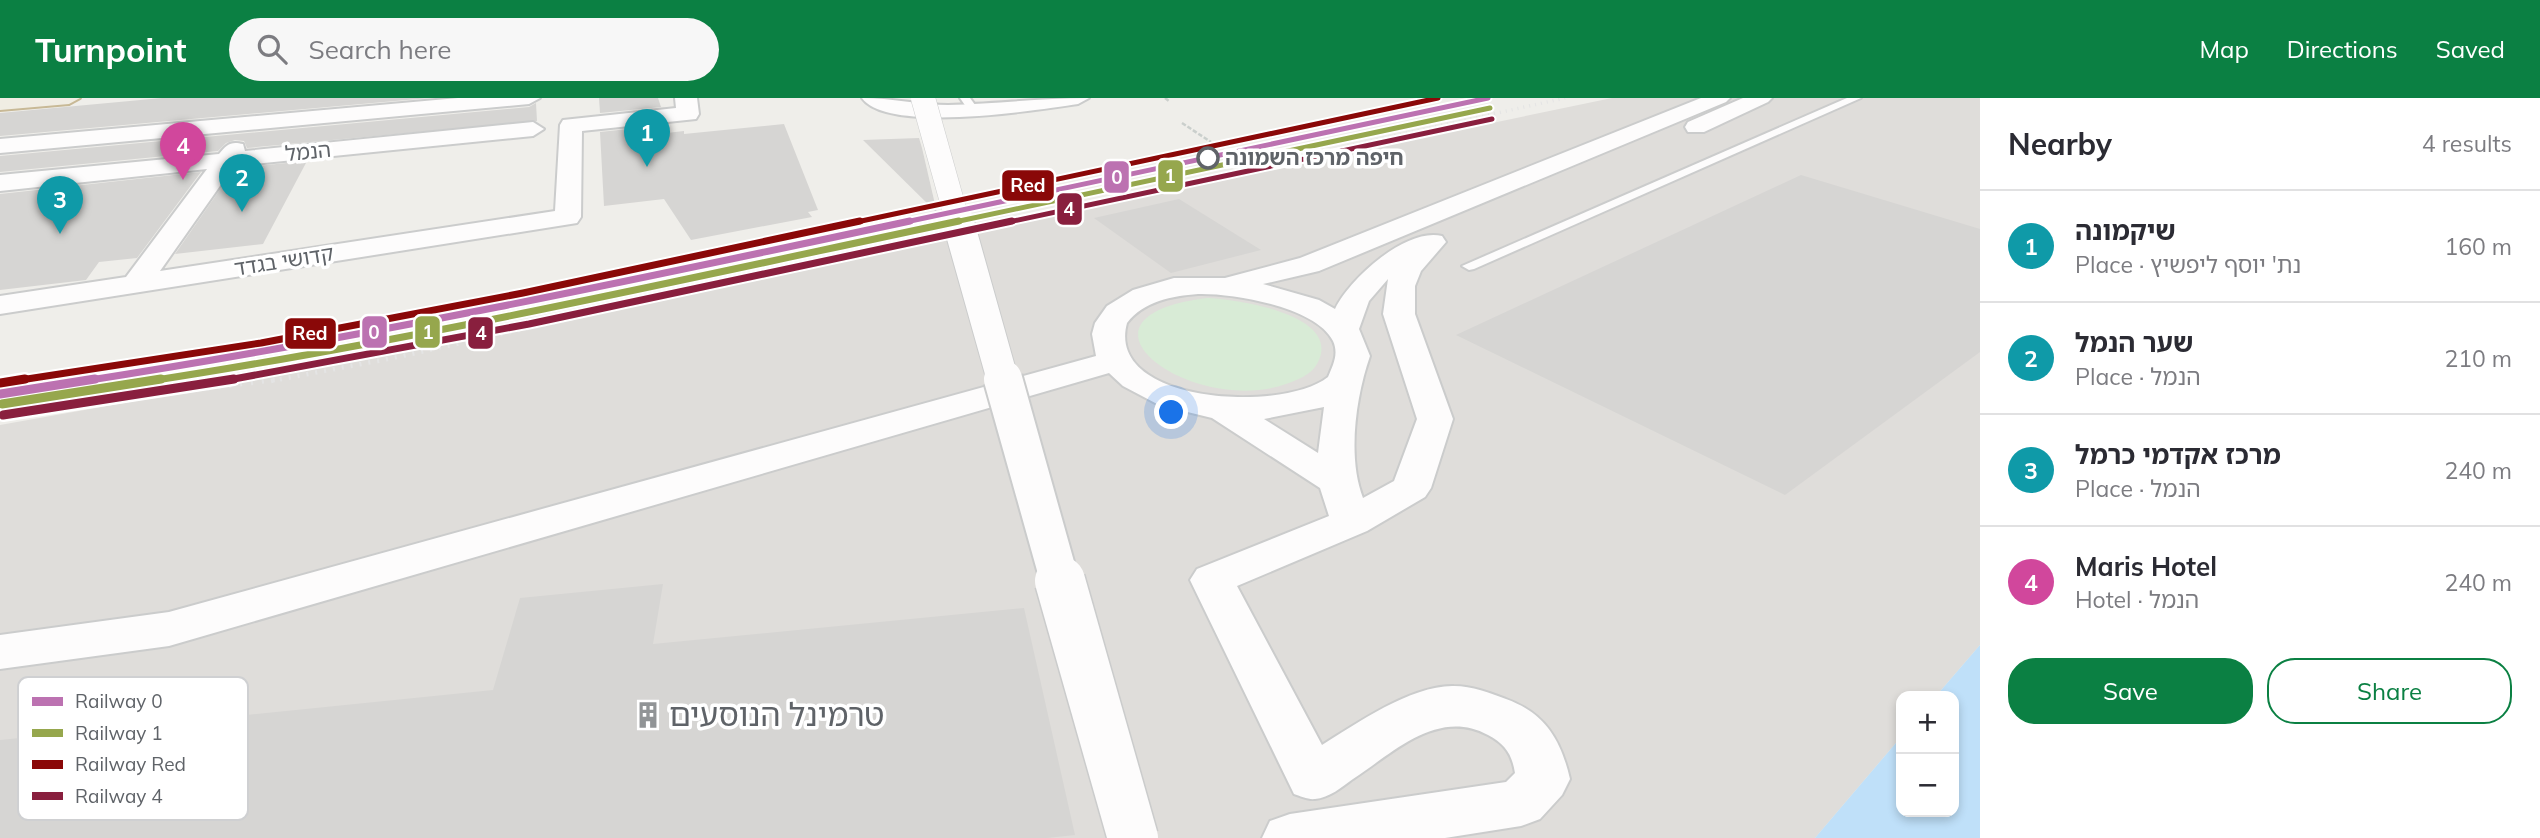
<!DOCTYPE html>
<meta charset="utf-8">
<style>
:root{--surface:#fff;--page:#f7f7f7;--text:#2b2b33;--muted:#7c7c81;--line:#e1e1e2;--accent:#0b8043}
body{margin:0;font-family:Mulish,"Noto Sans Hebrew",sans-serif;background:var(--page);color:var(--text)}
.controls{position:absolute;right:21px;bottom:21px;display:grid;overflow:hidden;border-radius:14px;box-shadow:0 4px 10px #0003}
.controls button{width:63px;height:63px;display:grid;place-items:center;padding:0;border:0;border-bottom:2px solid var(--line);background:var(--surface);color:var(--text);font:35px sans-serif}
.you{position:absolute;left:1172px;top:315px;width:24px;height:24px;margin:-18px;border:5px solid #fff;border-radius:50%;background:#1a73e8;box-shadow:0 0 0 10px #1a73e833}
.badge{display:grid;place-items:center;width:46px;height:46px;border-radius:50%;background:var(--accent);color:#fff;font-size:23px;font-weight:700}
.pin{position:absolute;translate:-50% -58px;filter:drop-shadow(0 2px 4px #0008)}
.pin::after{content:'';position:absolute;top:37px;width:24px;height:21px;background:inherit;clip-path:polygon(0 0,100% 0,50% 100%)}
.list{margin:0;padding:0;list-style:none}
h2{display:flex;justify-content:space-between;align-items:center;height:91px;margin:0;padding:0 28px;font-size:30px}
h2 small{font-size:23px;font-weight:400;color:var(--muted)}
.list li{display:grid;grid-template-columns:46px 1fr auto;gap:21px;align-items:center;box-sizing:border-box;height:112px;padding:0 28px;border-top:2px solid var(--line)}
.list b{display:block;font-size:26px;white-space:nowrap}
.list p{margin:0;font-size:23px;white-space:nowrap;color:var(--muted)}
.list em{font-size:23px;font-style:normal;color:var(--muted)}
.actions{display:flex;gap:14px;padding:21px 28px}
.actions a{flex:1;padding:16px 0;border:2px solid var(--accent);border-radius:28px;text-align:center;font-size:24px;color:var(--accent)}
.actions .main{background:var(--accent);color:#fff}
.icon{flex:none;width:38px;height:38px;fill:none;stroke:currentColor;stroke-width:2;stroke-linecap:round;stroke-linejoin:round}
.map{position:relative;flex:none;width:1980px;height:740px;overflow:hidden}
header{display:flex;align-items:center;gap:42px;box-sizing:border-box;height:98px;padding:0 35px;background:var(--accent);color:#fff}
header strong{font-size:33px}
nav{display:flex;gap:38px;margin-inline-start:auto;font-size:24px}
.search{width:490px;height:63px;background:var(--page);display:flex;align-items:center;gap:18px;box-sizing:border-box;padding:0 24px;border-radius:38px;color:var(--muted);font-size:26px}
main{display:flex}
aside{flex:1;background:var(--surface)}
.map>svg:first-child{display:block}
</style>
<header>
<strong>Turnpoint</strong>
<div class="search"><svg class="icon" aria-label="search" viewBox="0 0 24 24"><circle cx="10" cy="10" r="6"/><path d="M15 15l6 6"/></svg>Search here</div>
<nav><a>Map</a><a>Directions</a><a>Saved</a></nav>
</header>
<main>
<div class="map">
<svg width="1980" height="740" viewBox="0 0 1980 740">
<rect width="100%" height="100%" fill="#efeeea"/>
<path fill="#dfddda" d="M1612,0H1980V547L1936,598H1901V639L1815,740H0V327L292,275Z"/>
<path fill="#d8ebd6" d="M1207,200C1234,201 1345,216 1317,266C1311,277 1297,282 1286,286C1192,319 1053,219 1207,200Z"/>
<path fill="#bfe0f9" d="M1980,547V740H1815L1901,639V714H1954V598H1936Z"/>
<g fill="#d6d5d3">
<path d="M162,0H429L0,38V15Z"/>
<path d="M599,0H658L661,9L600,15Z"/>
<path d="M536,5L537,23L247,50L244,43L235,42L226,45L218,53L0,74V58L529,9Z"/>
<path d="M784,26L818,112L808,114L812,119L691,142L664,101L604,108L600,34L665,27L667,35L684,33V36Z"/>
<path d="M919,40L922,50L937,115L863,42Z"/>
<path d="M307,63L263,146L175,156L235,70Z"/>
<path d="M201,74L137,160L99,164L86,182L0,192V96Z"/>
<path d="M1801,77L1980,131V254L1785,397L1456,237Z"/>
<path d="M1179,101L1261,152L1171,175L1094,120Z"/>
<path d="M663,486L653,546L1024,510L1075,737L1047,740H0V642L493,592L520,500Z"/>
</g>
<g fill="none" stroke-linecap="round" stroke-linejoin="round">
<defs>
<g id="lane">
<path d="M960,0H970L978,11L969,13Z"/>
<path d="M1847,0H1861L1474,171L1469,172L1462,168Z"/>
</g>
<g id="street">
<path d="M458,0H540L529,6L0,55V41Z"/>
<path d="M675,0H697L699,16L696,21L582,33L581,119L577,125L0,216V198L126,179L207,71L0,93V77L219,56C227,46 231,43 243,46L245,53L533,24L544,31L533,38L234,68L160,173L555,113L560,27L563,22L676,10Z"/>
<path d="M862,0C892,0 919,7 948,7C995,6 1042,0 1089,0L1078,6C1038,12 887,36 862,0Z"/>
<path d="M1701,0H1730L1726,4L1319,173L1263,186L1319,202L1335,211C1350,180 1407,129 1442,138L1446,144L1421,173L1415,188V216L1453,321L1431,390L1425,399L1367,433L1237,488L1322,647C1357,625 1412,587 1454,588C1472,588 1490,595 1506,601C1545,615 1561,642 1570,681L1562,697L1540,721L1521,728L1445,740H1262L1270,723L1290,716L1506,684L1515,675C1512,656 1505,646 1488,637C1438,610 1394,654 1353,681C1342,689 1329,700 1315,701C1309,702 1300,698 1294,696L1190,482L1197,471L1329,418L1320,390L1212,320L1159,307L1123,288L1109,275L169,548L0,571V537L169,514L1096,258L1092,236L1095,225L1107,208L1133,192L1174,180H1225L1300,160ZM1388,181L1383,216L1417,321L1394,383L1363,400C1347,359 1356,298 1370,258L1359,231L1369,203ZM1198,196C1233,195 1316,209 1333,243C1339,256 1333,267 1328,279C1283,315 1105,306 1127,225C1144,203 1172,198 1198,196ZM1324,309L1318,355L1264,321Z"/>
<path d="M1743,0H1772L1768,4L1704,34H1688L1685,29L1688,24Z"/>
</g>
<path id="highway" d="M0,0H80L69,6L0,12Z"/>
</defs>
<use href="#lane" stroke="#cbcccc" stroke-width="4"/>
<use href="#street" stroke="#cbcccc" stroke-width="4"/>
<use href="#highway" stroke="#c8b996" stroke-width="4"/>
<g stroke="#cacfcc" stroke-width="2.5" stroke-dasharray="4.5 2" stroke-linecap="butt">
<path d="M1165,0L1169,3"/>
<path d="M1182,25L1211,44"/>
</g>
<use href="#lane" fill="#fdfcfc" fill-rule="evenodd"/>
<use href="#street" fill="#fdfcfc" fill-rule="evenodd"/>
<use href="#highway" fill="#f0ede3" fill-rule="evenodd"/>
<path stroke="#e4e4e4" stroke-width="3.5" stroke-dasharray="1 5" stroke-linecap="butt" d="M1002,125L1565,0"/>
<path stroke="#e4e4e4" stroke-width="4.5" stroke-dasharray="2 7" stroke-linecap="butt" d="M271,283L393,260L1010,123"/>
<path stroke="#e4e4e4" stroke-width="5" stroke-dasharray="2 9" stroke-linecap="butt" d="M0,317L280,281"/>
<defs>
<path id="street-bridge-far3" d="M923,0L958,125"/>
<path id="street-bridge-far2" d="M958,123L1003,283"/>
<path id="street-bridge-far1" d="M1003,281L1060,484"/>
<path id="street-bridge" d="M1060,483L1133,740"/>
</defs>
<use href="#street-bridge-far3" stroke="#cbcccc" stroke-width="25" stroke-linecap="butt"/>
<use href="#street-bridge-far2" stroke="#cbcccc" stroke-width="33" stroke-linecap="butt"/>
<use href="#street-bridge-far1" stroke="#cbcccc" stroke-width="42" stroke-linecap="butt"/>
<use href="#street-bridge" stroke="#cbcccc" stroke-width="53" stroke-linecap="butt"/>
<use href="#street-bridge-far3" stroke="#fdfcfc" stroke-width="24"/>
<use href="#street-bridge-far2" stroke="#fdfcfc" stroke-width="31"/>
<use href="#street-bridge-far1" stroke="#fdfcfc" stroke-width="38"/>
<use href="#street-bridge" stroke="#fdfcfc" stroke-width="50"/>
<defs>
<path id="rail-1-far2" d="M901,125L1488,0"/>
<path id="rail-1-far1" d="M84,283C361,240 635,182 910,123"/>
<path id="rail-1" d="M0,296L95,281"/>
<path id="rail-2-far2" d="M950,125L1490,10"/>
<path id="rail-2-far1" d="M150,283C422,241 690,180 959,123"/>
<path id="rail-2" d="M2,306L161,281"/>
<path id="rail-3-far2" d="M852,125L1438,0"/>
<path id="rail-3-far1" d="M14,283L261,245L523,195L860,123"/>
<path id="rail-3" d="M0,285L25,281"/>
<path id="rail-4-far2" d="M1004,125L1492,21"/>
<path id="rail-4-far1" d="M223,283L529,226L1012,123"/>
<path id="rail-4" d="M3,317L234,281"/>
</defs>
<use href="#rail-1-far2" stroke="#fff" stroke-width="9"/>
<use href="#rail-1-far1" stroke="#fff" stroke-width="11"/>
<use href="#rail-1" stroke="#fff" stroke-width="14"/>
<use href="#rail-2-far2" stroke="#fff" stroke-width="9"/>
<use href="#rail-2-far1" stroke="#fff" stroke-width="11"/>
<use href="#rail-2" stroke="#fff" stroke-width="14"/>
<use href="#rail-3-far2" stroke="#fff" stroke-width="9"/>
<use href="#rail-3-far1" stroke="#fff" stroke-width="11"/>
<use href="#rail-3" stroke="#fff" stroke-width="14"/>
<use href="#rail-4-far2" stroke="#fff" stroke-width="9"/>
<use href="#rail-4-far1" stroke="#fff" stroke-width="11"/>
<use href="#rail-4" stroke="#fff" stroke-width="14"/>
<use href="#rail-1-far2" stroke="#bc72b1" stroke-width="5"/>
<use href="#rail-1-far1" stroke="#bc72b1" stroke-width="7"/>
<use href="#rail-1" stroke="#bc72b1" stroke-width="9"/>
<use href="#rail-2-far2" stroke="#96a74d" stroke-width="5"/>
<use href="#rail-2-far1" stroke="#96a74d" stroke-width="7"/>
<use href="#rail-2" stroke="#96a74d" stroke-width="9"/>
<use href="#rail-3-far2" stroke="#8a0808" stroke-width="5"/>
<use href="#rail-3-far1" stroke="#8a0808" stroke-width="7"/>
<use href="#rail-3" stroke="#8a0808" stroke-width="9"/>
<use href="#rail-4-far2" stroke="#891f3e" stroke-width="5"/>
<use href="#rail-4-far1" stroke="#891f3e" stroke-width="7"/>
<use href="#rail-4" stroke="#891f3e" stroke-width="9"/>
</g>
<defs>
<symbol id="building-bare" viewBox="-9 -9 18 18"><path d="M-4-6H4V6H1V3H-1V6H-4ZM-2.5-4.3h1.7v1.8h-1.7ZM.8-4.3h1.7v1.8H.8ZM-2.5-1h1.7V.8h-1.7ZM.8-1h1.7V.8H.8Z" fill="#919496" stroke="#fff" stroke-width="2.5" paint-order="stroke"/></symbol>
</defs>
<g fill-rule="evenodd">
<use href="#building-bare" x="629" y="598" width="38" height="38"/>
</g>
<circle fill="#fff" stroke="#5f6368" stroke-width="3.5" cx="1208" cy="60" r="10"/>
<g text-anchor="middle" stroke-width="7" stroke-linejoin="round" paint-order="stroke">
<g font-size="21" fill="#5f6368" stroke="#fff">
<text transform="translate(308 54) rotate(-6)" y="7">הנמל</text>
<text transform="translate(284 163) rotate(-9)" y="7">קדושי בגדד</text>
</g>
<g font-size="21" font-weight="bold" fill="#5f6368" stroke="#fff" text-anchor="start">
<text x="1225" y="67">חיפה מרכז השמונה</text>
</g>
<g font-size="32" fill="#5f6368" stroke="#fff" text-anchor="start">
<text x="669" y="628">טרמינל הנוסעים</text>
</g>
</g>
<rect x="18" y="579" width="230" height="143" rx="10" fill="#fff" stroke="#cfd0d2" stroke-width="2"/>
<rect x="32" y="599" width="31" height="9" fill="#bc72b1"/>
<rect x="32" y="631" width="31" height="8" fill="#96a74d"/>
<rect x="32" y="662" width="31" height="9" fill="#8a0808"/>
<rect x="32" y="694" width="31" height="8" fill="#891f3e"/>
<g font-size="19" fill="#5f6368">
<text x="75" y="610">Railway 0</text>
<text x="75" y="642">Railway 1</text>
<text x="75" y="673">Railway Red</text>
<text x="75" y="705">Railway 4</text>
</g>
<g stroke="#fff" stroke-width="2.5">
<rect x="1157" y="61" width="27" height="34" rx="7" fill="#96a74d"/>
<rect x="1103" y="62" width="27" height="34" rx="7" fill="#bc72b1"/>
<rect x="1001" y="71" width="54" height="33" rx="7" fill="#8a0808"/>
<rect x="1056" y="94" width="27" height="34" rx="7" fill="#891f3e"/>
<rect x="361" y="217" width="27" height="34" rx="7" fill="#bc72b1"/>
<rect x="414" y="217" width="27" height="34" rx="7" fill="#96a74d"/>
<rect x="467" y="218" width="27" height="34" rx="7" fill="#891f3e"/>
<rect x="284" y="219" width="53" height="33" rx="7" fill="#8a0808"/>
</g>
<g font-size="19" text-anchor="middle" font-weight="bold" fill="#fff">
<text x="1170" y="85">1</text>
<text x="1117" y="86">0</text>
<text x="1028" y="94">Red</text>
<text x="1069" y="118">4</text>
<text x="374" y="241">0</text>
<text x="428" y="241">1</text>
<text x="481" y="242">4</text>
<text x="310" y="242">Red</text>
</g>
</svg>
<div class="controls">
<button>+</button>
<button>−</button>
</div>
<div class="you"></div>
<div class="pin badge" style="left:647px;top:69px;background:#0f9aa8">1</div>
<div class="pin badge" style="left:242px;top:114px;background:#0f9aa8">2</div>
<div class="pin badge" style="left:60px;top:136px;background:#0f9aa8">3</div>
<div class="pin badge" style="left:183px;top:82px;background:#d1479c">4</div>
</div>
<aside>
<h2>Nearby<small>4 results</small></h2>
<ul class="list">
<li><span class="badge" style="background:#0f9aa8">1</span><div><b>שיקמונה</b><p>Place · נת' יוסף ליפשיץ</p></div><em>160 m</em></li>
<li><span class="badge" style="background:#0f9aa8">2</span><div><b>שער הנמל</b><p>Place · הנמל</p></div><em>210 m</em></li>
<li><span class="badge" style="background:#0f9aa8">3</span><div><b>מרכז אקדמי כרמל</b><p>Place · הנמל</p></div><em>240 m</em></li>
<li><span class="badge" style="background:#d1479c">4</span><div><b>Maris Hotel</b><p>Hotel · הנמל</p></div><em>240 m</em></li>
</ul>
<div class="actions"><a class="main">Save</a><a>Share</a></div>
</aside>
</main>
